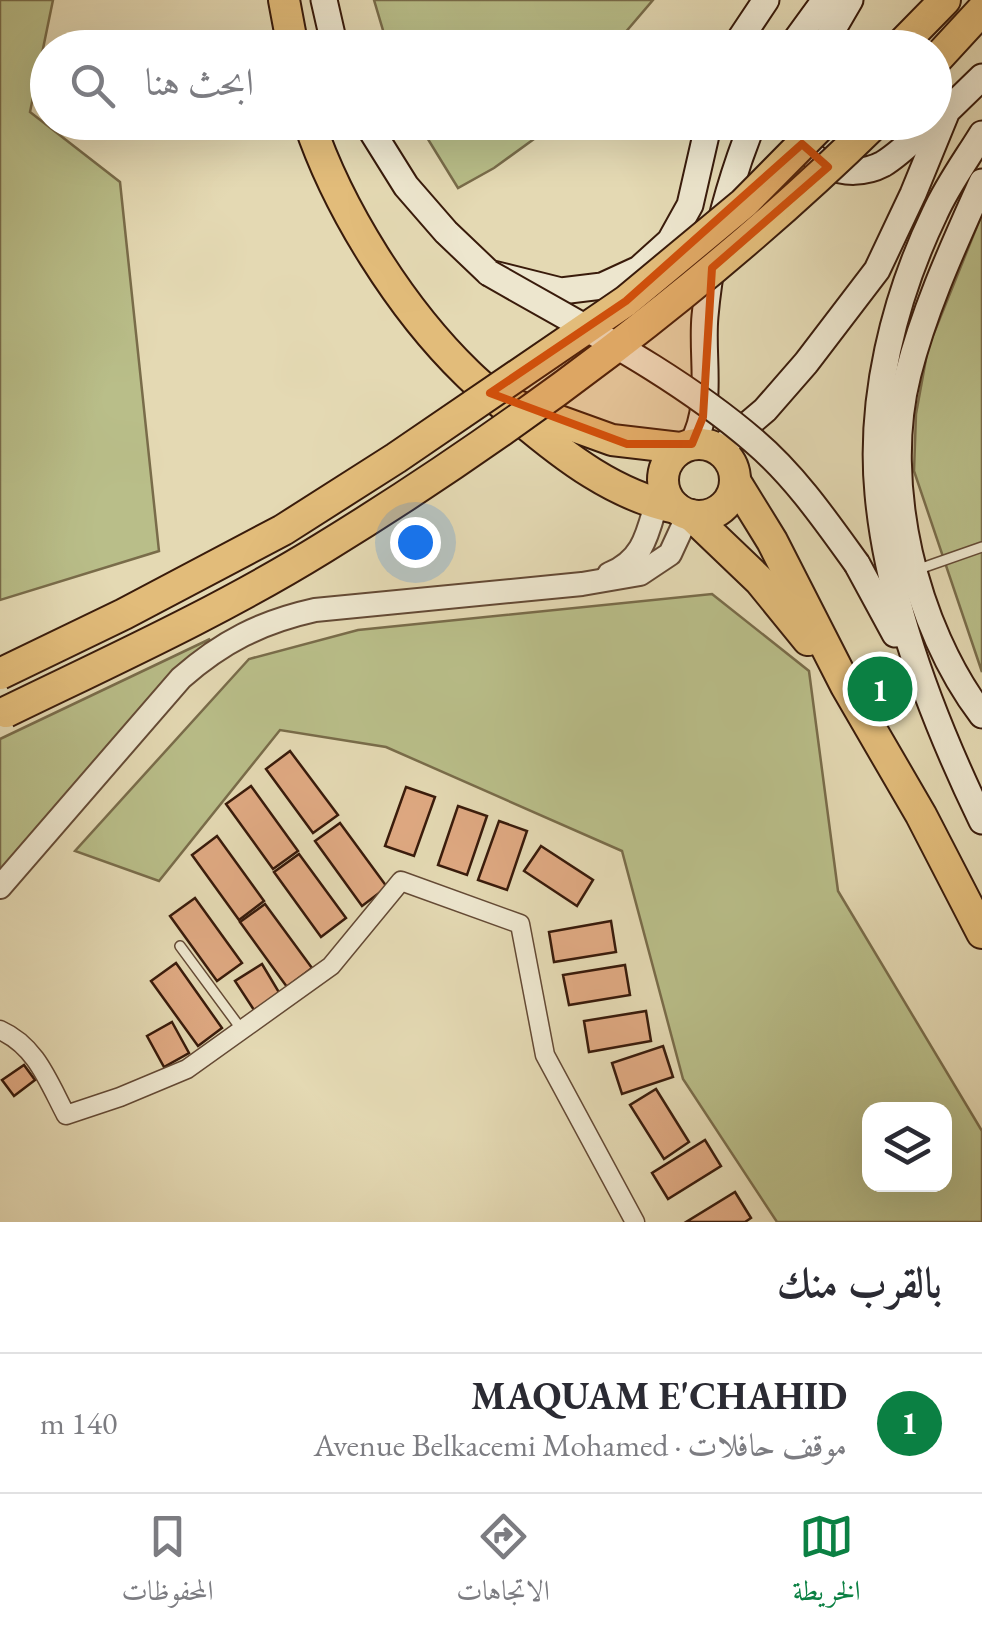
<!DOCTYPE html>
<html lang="ar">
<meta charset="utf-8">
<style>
:root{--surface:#fff;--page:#f7f7f7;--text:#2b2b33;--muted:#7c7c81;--line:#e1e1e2;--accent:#0b8043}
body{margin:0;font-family:"EB Garamond",Amiri,serif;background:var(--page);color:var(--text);direction:rtl}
.controls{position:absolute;right:30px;bottom:30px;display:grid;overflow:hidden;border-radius:20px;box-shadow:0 10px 40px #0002}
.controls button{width:90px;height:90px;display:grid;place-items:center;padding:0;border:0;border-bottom:2px solid var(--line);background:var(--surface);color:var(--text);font:50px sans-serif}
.you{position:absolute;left:415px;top:542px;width:35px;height:35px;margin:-25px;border:8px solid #fff;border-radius:50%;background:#1a73e8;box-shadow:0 0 0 15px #1a73e833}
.badge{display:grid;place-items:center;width:65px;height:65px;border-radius:50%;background:var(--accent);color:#fff;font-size:32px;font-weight:700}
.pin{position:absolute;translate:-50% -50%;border:5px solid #fff;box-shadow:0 2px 10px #0006}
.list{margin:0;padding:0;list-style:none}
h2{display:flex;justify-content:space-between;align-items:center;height:130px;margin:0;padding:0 40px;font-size:42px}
h2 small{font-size:32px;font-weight:400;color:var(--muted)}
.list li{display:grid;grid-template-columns:65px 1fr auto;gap:30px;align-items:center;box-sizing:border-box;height:140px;padding:0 40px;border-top:2px solid var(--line)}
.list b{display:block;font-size:38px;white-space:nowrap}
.list p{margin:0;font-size:32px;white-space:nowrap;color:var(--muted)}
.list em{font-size:32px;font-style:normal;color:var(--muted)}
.icon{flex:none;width:55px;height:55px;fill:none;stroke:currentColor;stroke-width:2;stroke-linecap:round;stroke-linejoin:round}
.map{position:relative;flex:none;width:982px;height:1222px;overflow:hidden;direction:ltr}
.search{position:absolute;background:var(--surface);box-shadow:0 10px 40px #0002;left:30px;right:30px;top:30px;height:110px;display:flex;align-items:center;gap:25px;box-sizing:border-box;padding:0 35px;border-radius:55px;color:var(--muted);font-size:38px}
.sheet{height:270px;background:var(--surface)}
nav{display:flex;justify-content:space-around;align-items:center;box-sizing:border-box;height:140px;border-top:2px solid var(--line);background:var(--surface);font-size:28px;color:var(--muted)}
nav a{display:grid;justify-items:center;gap:5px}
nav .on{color:var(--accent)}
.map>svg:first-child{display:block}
</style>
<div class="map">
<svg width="982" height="1222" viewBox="0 0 982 1222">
<rect width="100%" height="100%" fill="#e4d9b3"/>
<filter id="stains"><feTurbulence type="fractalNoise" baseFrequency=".002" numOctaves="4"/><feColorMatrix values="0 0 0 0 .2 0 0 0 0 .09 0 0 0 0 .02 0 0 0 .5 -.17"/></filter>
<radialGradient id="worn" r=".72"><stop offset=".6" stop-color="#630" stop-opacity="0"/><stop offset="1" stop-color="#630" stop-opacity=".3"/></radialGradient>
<g fill="#b9be89" stroke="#796c4a" stroke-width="2.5" fill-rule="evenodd">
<path d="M0,0H53L30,112L120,182L159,551L0,600Z"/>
<path d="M374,0H653L612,48L388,47Z"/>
<path d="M418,123H556L494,168L458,188Z"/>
<path d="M982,214V672L914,471L916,414L928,348Z"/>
<path d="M712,594L809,671L838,891L982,1131V1222H777L683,1079L622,851L386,747L280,730L159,881L75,851L249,659L358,630ZM870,1110H944V1184H870Z"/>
<path d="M210,639L23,850L0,877V739Z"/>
</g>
<g fill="#dfa982" stroke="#391b0b" stroke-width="2.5">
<path d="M290,751L338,815L313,833L266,769Z"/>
<path d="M251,786L298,851L273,869L226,804Z"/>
<path d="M406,787L435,797L414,856L385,846Z"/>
<path d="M458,806L487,816L467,875L438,865Z"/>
<path d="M499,821L527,831L507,890L478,880Z"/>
<path d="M340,823L387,887L362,906L315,841Z"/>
<path d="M217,836L264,901L239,920L192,855Z"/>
<path d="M541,846L593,880L577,906L524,871Z"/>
<path d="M299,854L346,918L321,937L274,872Z"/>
<path d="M195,898L242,963L217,981L170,916Z"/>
<path d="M265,904L312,968L287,987L240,922Z"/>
<path d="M611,921L616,952L554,962L549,932Z"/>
<path d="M176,963L222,1028L198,1046L151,981Z"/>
<path d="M262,964L280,994L254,1010L235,981Z"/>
<path d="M625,965L630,995L569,1005L563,975Z"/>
<path d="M646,1011L651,1041L589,1052L584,1021Z"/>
<path d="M172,1022L189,1053L164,1067L147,1036Z"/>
<path d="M663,1046L673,1077L622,1094L612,1063Z"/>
<path d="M24,1065L35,1080L14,1096L2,1080Z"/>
<path d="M656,1089L689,1142L664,1159L630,1105Z"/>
<path d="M705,1140L721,1166L668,1199L652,1173Z"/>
<path d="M735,1192L751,1218L745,1222H686Z"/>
</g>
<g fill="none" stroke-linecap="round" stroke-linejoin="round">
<defs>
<g id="service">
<path d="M919,569L982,547"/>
<path d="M180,946L242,1030"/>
</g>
<path id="minor" d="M0,1030C36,1046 48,1081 66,1115L120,1097L187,1069L331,966L401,881L520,924L545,1055L635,1222"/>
<g id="tertiary">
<path d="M609,574C651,557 648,521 663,483"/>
<path d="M0,887L181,678C222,642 261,622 315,610L582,584L640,574L670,554L688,515"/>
</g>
<g id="secondary">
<path d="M324,0L335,48"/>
<path d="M734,48L766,0"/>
<path d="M790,48L825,0"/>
<path d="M822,48L850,0"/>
<path d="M366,122L406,186L446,232L489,273L561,291L602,286L639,269L670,241L690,205L709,122"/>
<path d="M798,122C800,164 847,183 883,164C901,153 917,136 933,122"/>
<path d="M982,134C966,160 947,186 935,213C894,298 869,399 878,494C888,605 934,722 982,821"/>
<path d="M982,182C954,245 925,307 908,374C880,483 915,627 982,715"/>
<path d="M692,444C714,406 701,357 705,316C711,248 728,185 753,122"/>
<path d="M719,449L765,410L806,363L877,270L913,194L947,111L982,77"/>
<path d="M857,564L895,634"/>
</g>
<g id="primary">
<path d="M284,0L293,48"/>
<path d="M309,122C338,209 401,309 467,373C483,389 502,403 519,418C565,457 616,496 676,508"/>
<path d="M515,405L612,440L680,448"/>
<circle cx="699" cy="480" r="36"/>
<path d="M735,481L772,541L846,686L921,815L982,933"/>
<path d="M691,515L760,581L808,640"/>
</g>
<g id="trunk">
<path d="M898,48L945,0"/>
<path d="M934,62L982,10"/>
</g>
</defs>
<use href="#service" stroke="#644a35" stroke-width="12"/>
<use href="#minor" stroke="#644a35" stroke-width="21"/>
<use href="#tertiary" stroke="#644a35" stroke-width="26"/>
<use href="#secondary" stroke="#391b0b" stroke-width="29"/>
<use href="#primary" stroke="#391b0b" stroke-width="34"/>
<use href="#trunk" stroke="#391b0b" stroke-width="34"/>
<use href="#service" stroke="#ede6ce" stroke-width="9"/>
<use href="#minor" stroke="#ede6ce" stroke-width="18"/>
<use href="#tertiary" stroke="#ede6ce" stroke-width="22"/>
<use href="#secondary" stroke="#ede6ce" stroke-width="25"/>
<use href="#primary" stroke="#e2bc7a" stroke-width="30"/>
<use href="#trunk" stroke="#e2bc7a" stroke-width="30"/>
<defs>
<path id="secondary-bridge" d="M489,273C579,325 675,373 754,441C795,476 826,521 857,564"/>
<g id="trunk-bridge">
<path d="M0,674L124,614L283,530L396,458L626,301L744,203L824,122"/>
<path d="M6,712C113,660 221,611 323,548C517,429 713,282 876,122"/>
</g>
</defs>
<use href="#secondary-bridge" stroke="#391b0b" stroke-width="29" stroke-linecap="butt"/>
<use href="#trunk-bridge" stroke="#391b0b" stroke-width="34" stroke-linecap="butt"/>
<use href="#secondary-bridge" stroke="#ede6ce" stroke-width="25"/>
<use href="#trunk-bridge" stroke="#e2bc7a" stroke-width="30"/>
</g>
<path fill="#ce500c" fill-opacity="0.2" stroke="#ce500c" stroke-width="8" stroke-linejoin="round" d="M802,144L828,167L712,268L703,417L692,444H627L490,393L626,301Z"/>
<rect width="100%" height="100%" filter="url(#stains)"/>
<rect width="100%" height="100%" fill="url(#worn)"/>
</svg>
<div class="controls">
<button><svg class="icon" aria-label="layers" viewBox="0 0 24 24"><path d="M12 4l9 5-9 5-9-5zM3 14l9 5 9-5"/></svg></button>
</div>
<div class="you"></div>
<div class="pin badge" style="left:880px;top:689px">1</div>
<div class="search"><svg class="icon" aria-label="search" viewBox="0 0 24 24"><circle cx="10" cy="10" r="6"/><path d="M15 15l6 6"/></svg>ابحث هنا</div>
</div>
<section class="sheet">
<h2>بالقرب منك<small></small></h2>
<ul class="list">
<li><span class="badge">1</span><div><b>MAQUAM E'CHAHID</b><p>موقف حافلات · Avenue Belkacemi Mohamed</p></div><em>140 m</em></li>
</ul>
</section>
<nav>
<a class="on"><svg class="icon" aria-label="map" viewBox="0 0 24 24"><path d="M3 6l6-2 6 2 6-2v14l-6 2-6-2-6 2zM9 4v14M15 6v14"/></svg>الخريطة</a>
<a><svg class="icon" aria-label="directions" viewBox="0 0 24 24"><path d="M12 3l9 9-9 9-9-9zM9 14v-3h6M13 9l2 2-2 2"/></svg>الاتجاهات</a>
<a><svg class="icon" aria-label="saved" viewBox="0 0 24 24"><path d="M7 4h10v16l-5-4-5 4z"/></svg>المحفوظات</a>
</nav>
